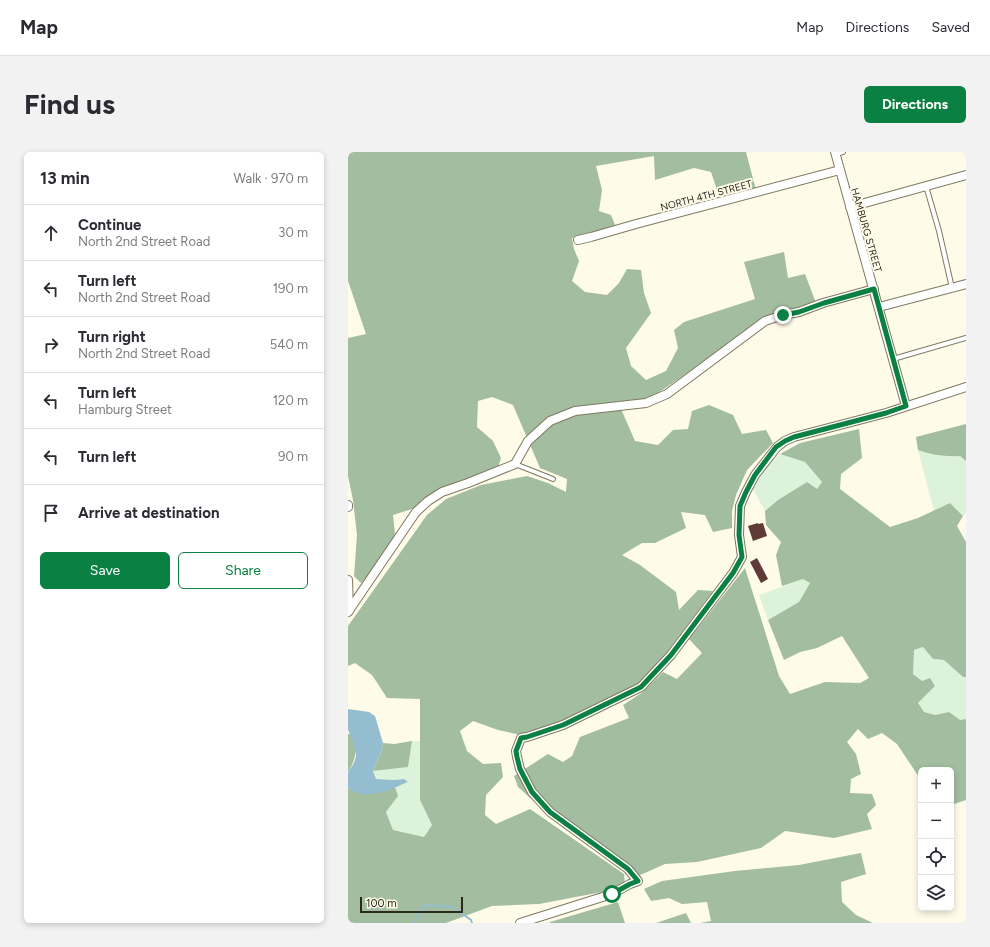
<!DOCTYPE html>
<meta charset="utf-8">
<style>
:root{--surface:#fff;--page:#f2f2f3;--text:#2b2b33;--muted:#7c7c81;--line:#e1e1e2;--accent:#0b8043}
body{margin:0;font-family:Figtree,sans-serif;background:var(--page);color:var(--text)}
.controls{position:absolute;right:12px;bottom:12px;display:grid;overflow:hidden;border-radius:6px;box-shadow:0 2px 6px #0003}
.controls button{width:36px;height:36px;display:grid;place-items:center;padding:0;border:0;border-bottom:1px solid var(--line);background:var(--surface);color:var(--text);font:20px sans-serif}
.scale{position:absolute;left:12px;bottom:10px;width:103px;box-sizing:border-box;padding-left:4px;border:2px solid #2b291e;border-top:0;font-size:11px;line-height:14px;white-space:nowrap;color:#2b291e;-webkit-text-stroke:3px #fefbe9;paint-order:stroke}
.stop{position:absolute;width:12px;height:12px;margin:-9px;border:3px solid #0b8043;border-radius:50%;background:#fff}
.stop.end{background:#0b8043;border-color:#fff;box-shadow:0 1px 4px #0008}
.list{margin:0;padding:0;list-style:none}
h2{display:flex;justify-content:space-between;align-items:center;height:52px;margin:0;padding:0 16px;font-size:17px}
h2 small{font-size:13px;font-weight:400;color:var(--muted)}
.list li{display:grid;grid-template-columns:26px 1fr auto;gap:12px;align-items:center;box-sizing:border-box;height:56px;padding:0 16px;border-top:1px solid var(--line)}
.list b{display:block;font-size:15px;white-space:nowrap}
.list p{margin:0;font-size:13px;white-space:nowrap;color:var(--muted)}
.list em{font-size:13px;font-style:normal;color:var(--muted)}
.actions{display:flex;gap:8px;padding:12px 16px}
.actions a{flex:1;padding:9px 0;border:1px solid var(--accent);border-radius:6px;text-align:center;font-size:14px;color:var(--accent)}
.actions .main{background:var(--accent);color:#fff}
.icon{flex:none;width:22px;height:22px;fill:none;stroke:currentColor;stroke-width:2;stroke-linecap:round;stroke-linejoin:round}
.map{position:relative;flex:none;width:618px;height:771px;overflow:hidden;border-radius:6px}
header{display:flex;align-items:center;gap:24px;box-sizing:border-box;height:56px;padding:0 20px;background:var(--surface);border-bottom:1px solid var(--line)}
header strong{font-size:19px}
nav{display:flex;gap:22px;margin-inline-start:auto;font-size:14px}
.intro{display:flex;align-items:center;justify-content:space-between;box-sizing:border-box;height:96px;padding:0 24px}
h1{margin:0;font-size:28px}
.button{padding:10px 18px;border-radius:6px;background:var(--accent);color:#fff;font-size:14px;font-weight:700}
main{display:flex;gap:24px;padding:0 24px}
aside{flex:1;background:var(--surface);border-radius:6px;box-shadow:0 2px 6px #0003}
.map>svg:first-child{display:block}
</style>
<header>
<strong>Map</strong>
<nav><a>Map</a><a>Directions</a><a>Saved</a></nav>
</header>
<div class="intro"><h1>Find us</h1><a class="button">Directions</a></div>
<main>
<aside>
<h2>13 min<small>Walk · 970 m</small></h2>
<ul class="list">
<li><svg class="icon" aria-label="ahead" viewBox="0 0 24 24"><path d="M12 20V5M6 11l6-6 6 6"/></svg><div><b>Continue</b><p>North 2nd Street Road</p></div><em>30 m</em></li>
<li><svg class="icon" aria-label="left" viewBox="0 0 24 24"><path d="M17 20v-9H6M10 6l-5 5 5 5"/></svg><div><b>Turn left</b><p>North 2nd Street Road</p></div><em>190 m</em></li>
<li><svg class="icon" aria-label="right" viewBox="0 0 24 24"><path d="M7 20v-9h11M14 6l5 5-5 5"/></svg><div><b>Turn right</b><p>North 2nd Street Road</p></div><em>540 m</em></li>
<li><svg class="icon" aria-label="left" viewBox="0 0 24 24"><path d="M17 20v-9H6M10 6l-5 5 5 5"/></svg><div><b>Turn left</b><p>Hamburg Street</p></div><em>120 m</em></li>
<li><svg class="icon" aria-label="left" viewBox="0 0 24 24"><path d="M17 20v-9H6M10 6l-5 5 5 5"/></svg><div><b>Turn left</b></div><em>90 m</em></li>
<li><svg class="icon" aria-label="arrive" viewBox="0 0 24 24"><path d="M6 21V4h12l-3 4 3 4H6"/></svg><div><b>Arrive at destination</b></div></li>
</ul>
<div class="actions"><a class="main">Save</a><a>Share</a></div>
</aside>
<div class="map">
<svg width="618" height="771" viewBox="0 0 618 771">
<rect width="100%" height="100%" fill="#fefbe9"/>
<g fill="#ddf2da">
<path d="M570,298C584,303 597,305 612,304L618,309V361L615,364L602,351L586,359Z"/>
<path d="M432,302L457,310L474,330L469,338L459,330L430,348L417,359L403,334L417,316Z"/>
<path d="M455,427L462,431L451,450L420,468L411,443Z"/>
<path d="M575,495L585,507L596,508L615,525H618V567L612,568L601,560L587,563L576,560L570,551L587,534L574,529L565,522L566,498Z"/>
<path d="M64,589H73L72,648L84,673L76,685L45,678L38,660L50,644L47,635L60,630L56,627L46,628L28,627L25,619L60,615Z"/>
</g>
<g fill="#a2bd9f">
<path d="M0,0H398L408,38L372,47L363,20L346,16L307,28L306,4L248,14L254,38L251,59L263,63L268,75L224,86L226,97L231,109L224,129L237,140L259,143L271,131L279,117L293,118L296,141L303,161L278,196L283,214L298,228L318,219L330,196L326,178L336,170L407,147L396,110L436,100L440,126L457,122L468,151L405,176L307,243L273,257L287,289L310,293L325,278L340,277L344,259L361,253L385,263L394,282L418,278L425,291L399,318L388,343L384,359V376L365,380L357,363L333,360L338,376L307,391H294L274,403L292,413L328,440L331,458L350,438L365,439L305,519L286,535L210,574L173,583L150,578L125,569L112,579L119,599L135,612L153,611L155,625L138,643L137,663L148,672L182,657L276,722L277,732L254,740L191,752L144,754L98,771H0V635C12,647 33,640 47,635L50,644L38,660L45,678L76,685L84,673L72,648V547L39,546L24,523L7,511L0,514V474L79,363L98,347L133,333L179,324L200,331L218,340L219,327L192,316L165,253L144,245L130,249L129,275L145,289L153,306L149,319L70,355L45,363L47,382L41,401L13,431L6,424L9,383L5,348L0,324V186L18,182L0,129Z"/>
<path d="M618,272V309L612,304C597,305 584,303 570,298L568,285Z"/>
<path d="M511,277L514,306L493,322L492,337L542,375L570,366L602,351L615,364L609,374L618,390V525H615L596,508L585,507L575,495L566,498L565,522L574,529L582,526L587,534L570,551L576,560L587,563L601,560L612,568L618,567V648L603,653V618H573V628L549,592L534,581L520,587L510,577L499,590L508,602L513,622L503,627L502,641L524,642L528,653L519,662L524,677L486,686L437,679L413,696L349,710L317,712L290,724L189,652L170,635L166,624L200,602L215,610L224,604L232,585L281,566L275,553L295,540L315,520L329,527L354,501L341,487L397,416L431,524L442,542L477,530L512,531L521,526L494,484L469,496L452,500L436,508L420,468L451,450L462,431L455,427L434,434L428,403L433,390L418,373L417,359L430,348L459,330L469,337L474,330L457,310L432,302L452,291Z"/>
<path d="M0,582H3C9,597 9,606 0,620Z"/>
<path d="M64,589L60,615L25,619L33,600L35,591L46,592Z"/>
<path d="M513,701L518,722L493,730L494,750L508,763L525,771H352L363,769L359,750L334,752L321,746L303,749L296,737L314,729L387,719L451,713Z"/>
<path d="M270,750L277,771H201L202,770Z"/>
<path d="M338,761L343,771H308Z"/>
</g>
<path fill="#94bed0" d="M0,557L21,560L27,564L35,591L33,600L25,619L28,627L46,628L56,627L60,630C43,637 15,651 0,635V620L6,611L8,604L5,589L0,578Z"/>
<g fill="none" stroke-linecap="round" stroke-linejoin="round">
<path stroke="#94bed0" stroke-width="2" d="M66,771L70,762L78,753L105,755L123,768L124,771"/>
</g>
<g fill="#5f3b38">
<path d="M410,371V372L415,371L419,384L405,389L400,374Z"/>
<path d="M409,406L420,427L413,431L402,410Z"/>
</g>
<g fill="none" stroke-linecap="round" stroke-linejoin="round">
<defs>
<g id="service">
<path d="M488,2L495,0"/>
<path d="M578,34L591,79L604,136"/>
<path d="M545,207L618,186"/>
<path d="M167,312L205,327"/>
</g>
<g id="minor">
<path d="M487,0L558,254"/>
<path d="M502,55L618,23"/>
<path d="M230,88L243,85L288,72L492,18"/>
<path d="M531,155L618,132"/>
<path d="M0,353V355"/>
<path d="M0,428L1,459"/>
<path d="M0,460L68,360L80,349L94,340L120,331L167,312L180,289L202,269L227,259L298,251L319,242L417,169L435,163L451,160L475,151L526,137"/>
<path d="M172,771L264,742L282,732L290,729L280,717L202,660L184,640L172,617L169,605L168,599L173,586L179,585L215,573L293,535L323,503L385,421L394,405L391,383L392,354L398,340L407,323L429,295L437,289L446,285L538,261L618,235"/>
</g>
</defs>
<use href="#service" stroke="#7f7960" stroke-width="6"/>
<use href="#minor" stroke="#7f7960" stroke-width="10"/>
<use href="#service" stroke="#fff" stroke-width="4"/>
<use href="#minor" stroke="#fff" stroke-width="8"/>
</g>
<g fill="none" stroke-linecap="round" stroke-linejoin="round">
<path stroke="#0b8043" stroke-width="5" d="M264,742L282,732L290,729L280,717L202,660L184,640L172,617L169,605L168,599L173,586L179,585L215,573L293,535L323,503L385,421L394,405L391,383L392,354L398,340L407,323L428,295L437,289L446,285L538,261L558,254L526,137L476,151L451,160L435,163"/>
</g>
<g text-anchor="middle" stroke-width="4" stroke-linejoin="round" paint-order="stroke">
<g font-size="10" fill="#2b291e" stroke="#fefbe9">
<text transform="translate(358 43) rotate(-15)" y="4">NORTH 4TH STREET</text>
<text transform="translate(519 78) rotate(74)" y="4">HAMBURG STREET</text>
</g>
</g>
</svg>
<div class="controls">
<button>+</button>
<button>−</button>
<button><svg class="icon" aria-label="locate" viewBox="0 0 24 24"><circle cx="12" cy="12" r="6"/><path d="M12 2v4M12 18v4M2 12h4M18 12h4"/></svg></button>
<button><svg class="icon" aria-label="layers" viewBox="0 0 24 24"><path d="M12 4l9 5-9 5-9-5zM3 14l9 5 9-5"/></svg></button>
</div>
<div class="scale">100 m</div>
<div class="stop" style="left:264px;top:742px"></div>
<div class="stop end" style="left:435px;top:163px"></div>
</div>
</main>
